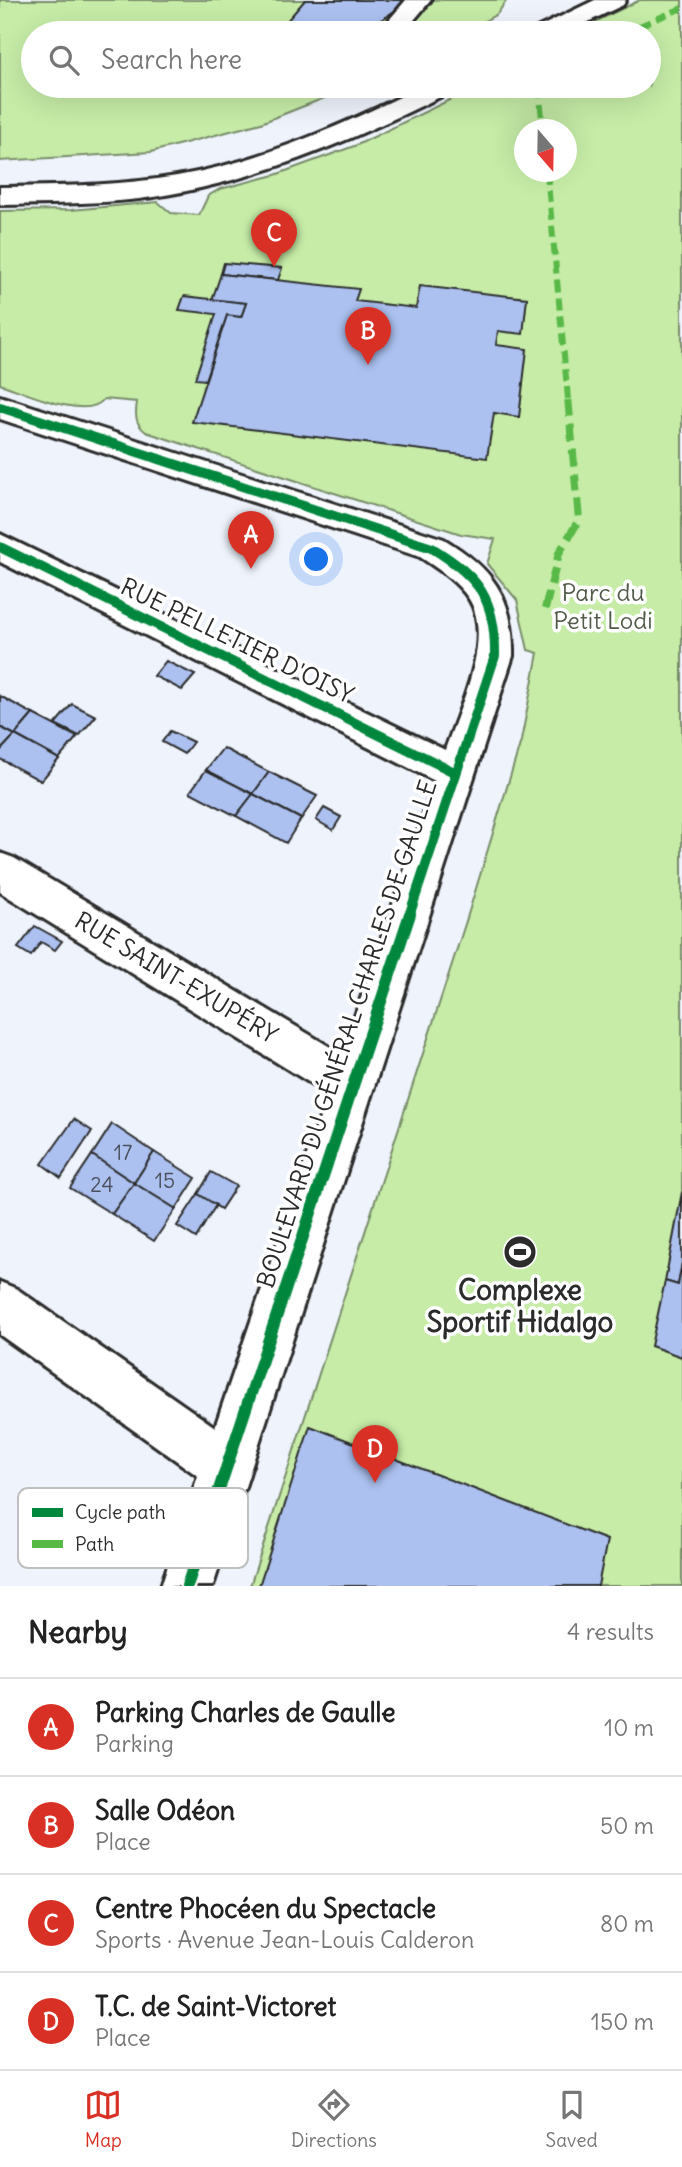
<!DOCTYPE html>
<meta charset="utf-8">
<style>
:root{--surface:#fff;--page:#f2f2f2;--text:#222;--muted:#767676;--line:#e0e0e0;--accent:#d93025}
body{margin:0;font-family:Delius,sans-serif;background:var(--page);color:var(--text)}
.compass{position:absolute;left:514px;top:119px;width:63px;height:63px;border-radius:50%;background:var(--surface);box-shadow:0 7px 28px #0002;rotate:160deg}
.you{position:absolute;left:317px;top:560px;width:24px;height:24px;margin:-18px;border:5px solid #fff;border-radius:50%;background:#1a73e8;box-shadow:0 0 0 10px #1a73e833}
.badge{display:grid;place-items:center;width:46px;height:46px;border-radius:50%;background:var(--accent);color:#fff;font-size:23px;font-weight:700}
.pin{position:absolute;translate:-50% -58px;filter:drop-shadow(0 2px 4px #0008)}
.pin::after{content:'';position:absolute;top:37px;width:24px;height:21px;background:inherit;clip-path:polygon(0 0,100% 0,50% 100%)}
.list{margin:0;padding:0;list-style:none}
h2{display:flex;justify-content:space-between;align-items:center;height:91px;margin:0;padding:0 28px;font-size:30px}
h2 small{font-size:23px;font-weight:400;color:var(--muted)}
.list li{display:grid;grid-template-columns:46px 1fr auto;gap:21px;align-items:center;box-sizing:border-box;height:98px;padding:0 28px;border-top:2px solid var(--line)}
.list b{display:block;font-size:26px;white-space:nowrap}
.list p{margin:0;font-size:23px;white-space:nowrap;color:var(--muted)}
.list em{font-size:23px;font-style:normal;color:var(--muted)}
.icon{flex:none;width:38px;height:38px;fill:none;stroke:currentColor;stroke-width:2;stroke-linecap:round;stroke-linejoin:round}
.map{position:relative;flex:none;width:682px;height:1586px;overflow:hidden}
.search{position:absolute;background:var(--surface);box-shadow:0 7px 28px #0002;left:21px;right:21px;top:21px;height:77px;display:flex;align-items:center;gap:18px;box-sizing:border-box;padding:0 24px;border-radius:38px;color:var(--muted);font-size:26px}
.sheet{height:483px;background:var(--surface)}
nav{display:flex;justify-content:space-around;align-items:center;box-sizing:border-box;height:98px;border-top:2px solid var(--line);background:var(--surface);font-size:19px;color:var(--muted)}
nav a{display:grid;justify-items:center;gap:4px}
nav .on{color:var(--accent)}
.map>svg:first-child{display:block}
</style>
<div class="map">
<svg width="682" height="1586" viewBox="0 0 682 1586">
<rect width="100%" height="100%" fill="#eef3fc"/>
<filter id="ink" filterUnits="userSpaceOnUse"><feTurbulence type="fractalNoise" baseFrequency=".0143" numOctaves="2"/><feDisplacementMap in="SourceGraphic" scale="14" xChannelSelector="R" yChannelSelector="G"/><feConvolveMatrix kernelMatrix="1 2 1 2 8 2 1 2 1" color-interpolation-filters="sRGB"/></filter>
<g filter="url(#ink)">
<g fill="#c6eca7" stroke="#788c69" stroke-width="2" fill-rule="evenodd">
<path d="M0,0H507L497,14L463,33H33V86H355L261,123L151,152L0,161Z"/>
<path d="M640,0H682V1586H250L467,918L521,741L538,653L528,650L517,600L487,564L495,539L461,534L146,432C135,424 135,415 137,402L104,399C87,422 23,391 0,384V211L71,210L158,202L171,213L199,215L208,196L220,189L275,175L357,145L478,86H649V33H572ZM524,130H566V172H524Z"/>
</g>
<g fill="#acc1f0" stroke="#2b2b2b" stroke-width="2">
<path d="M305,0H411L361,33H321L286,22Z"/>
<path d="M224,263L282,268L278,280L221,274Z"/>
<path d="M221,274L359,289L355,301L416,308L420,286L527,298L523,334L498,331L496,345L527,349L519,417L494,413L487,458L192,422L227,315L241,317L246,303L212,300Z"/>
<path d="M184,296L246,303L241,317L227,315L205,380L195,379L216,314L179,310Z"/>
<path d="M166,661L195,675L182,690L154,676Z"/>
<path d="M0,696L33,714L15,735L0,727Z"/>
<path d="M72,704L96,716L79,736L55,724Z"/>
<path d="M33,714L77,737L59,759L15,735Z"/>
<path d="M0,727L15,735L0,751Z"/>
<path d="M170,731L193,742L184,754L162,742Z"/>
<path d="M15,735L59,759L41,781L0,759V751Z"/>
<path d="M223,748L269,772L253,794L206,770Z"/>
<path d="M206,770L253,794L236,816L190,792Z"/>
<path d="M269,772L317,796L301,819L253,794Z"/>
<path d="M253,794L301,819L286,843L236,816Z"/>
<path d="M324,808L341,817L333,830L316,820Z"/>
<path d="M35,926L62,941L55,950L41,942L31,956L18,948Z"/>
<path d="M74,1119L92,1131L61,1178L42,1164Z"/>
<path d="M112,1124L154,1152L134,1183L92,1155Z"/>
<path d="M154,1152L196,1178L176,1209L134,1183Z"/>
<path d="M92,1155L134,1183L112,1214L70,1188Z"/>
<path d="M211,1172L236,1186L221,1209L198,1194Z"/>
<path d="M134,1183L176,1209L154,1241L112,1214Z"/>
<path d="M682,1192V1263L678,1285L665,1281Z"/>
<path d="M198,1194L216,1205L196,1238L177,1226Z"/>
<path d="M682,1263V1357L651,1346L665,1281L678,1285Z"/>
<path d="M310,1426L607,1540L598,1586H259Z"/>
</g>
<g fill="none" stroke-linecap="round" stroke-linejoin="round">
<defs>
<g id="minor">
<path d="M406,0H431L403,33H378Z"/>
<path d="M595,0H626L623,5L565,33H534L537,28Z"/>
<path d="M423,86H456L452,91C353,140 250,185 139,199C93,204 46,204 0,205V187C59,186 118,186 177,176C263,161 345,124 423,86Z"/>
<path d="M0,396L444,539C493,569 514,597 513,656L213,1586H161L198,1476L0,1335V1282L17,1289L215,1427L328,1094L0,892V853L14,858L342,1054L435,781L0,562V534L445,750C459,709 494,639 469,599C457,581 438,569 420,557L0,419Z"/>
</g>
</defs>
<use href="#minor" stroke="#2b2b2b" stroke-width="6"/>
<use href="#minor" fill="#fff" fill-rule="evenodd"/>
<g stroke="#58b947" stroke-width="6" stroke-dasharray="12 6" stroke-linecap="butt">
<path d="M623,33L682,8"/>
<path d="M539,86L543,130"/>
<path d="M547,172L568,399"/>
</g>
<path stroke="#58b947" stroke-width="8" stroke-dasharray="17 8" stroke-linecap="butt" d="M545,609L559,553L579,520L568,397"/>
<defs>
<g id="cycleway-far1">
<path d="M0,407L432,548C479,577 496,599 495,656L409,916"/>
<path d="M0,547L456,773"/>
</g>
<path id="cycleway" d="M187,1586L410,914"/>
</defs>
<use href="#cycleway-far1" stroke="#fff" stroke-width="14"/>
<use href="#cycleway" stroke="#fff" stroke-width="17"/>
<use href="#cycleway-far1" stroke="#00873e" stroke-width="10"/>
<use href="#cycleway" stroke="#00873e" stroke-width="12"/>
</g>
</g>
<defs>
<symbol id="stadium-disc" viewBox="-11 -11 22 22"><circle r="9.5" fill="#2b2b2b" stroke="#fff"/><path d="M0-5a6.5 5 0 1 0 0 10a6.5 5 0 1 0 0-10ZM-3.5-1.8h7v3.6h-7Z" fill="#fff"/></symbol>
</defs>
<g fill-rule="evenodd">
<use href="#stadium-disc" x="501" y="1233" width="38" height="38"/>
</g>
<g text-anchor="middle" stroke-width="7" stroke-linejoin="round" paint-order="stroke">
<g font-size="21" fill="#4b505c">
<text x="123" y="1160">17</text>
<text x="165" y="1188">15</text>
<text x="102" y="1192">24</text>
</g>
<g font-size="24" fill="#525b4a" stroke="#fff">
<text x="603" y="601">Parc du<tspan x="603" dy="28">Petit Lodi</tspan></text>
</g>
<g font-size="24" fill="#2b2b2b" stroke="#fff">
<text transform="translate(237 641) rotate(26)" y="8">RUE PELLETIER D'OISY</text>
<text transform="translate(176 978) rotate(31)" y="8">RUE SAINT-EXUPÉRY</text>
<text transform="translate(347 1034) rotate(-72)" y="8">BOULEVARD DU GÉNÉRAL CHARLES DE GAULLE</text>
</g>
<g font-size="28" font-weight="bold" fill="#2b2b2b" stroke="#fff">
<text x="520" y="1300">Complexe<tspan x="520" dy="32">Sportif Hidalgo</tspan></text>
</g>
</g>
<rect x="18" y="1488" width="230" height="80" rx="10" fill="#fff" stroke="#bfbfbf" stroke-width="2"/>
<rect x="32" y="1508" width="31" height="9" fill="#00873e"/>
<rect x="32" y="1540" width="31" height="8" fill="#58b947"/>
<g font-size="19" fill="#2b2b2b">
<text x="75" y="1519">Cycle path</text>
<text x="75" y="1551">Path</text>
</g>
</svg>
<svg class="compass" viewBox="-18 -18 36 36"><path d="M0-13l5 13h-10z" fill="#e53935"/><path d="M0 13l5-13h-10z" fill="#767676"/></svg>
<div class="you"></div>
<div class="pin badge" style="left:251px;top:569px">A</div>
<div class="pin badge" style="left:368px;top:365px">B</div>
<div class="pin badge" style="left:274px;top:267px">C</div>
<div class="pin badge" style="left:375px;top:1483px">D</div>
<div class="search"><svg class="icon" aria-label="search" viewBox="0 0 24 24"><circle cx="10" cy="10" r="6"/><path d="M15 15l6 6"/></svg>Search here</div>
</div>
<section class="sheet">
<h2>Nearby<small>4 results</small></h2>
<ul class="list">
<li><span class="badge">A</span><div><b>Parking Charles de Gaulle</b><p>Parking</p></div><em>10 m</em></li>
<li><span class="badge">B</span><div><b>Salle Odéon</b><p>Place</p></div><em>50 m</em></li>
<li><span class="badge">C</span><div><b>Centre Phocéen du Spectacle</b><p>Sports · Avenue Jean-Louis Calderon</p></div><em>80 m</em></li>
<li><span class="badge">D</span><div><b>T.C. de Saint-Victoret</b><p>Place</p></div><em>150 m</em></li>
</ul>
</section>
<nav>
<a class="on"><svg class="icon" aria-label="map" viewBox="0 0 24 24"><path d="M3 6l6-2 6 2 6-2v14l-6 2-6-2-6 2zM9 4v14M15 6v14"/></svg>Map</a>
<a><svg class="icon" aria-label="directions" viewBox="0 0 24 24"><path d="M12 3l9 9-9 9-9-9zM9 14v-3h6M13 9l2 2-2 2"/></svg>Directions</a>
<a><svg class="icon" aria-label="saved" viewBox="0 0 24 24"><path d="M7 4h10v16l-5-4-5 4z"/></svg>Saved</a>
</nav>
